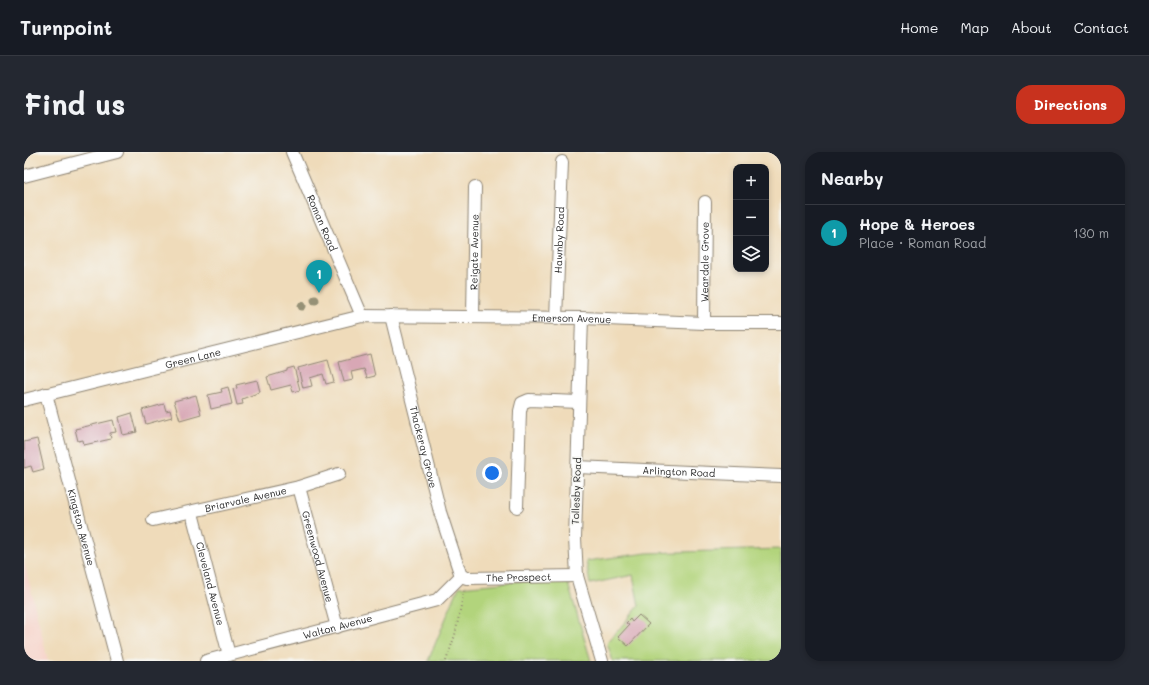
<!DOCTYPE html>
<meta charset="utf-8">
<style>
:root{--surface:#171b24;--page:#242831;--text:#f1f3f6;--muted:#9ea1a6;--line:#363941;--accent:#c8321e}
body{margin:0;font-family:Mali,sans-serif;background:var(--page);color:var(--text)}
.controls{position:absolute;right:12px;top:12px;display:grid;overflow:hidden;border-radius:8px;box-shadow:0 2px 6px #0003}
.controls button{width:36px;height:36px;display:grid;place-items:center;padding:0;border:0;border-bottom:1px solid var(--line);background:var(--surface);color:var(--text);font:20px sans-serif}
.you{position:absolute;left:468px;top:321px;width:14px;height:14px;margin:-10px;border:3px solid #fff;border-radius:50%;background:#1a73e8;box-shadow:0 0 0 6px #1a73e833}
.badge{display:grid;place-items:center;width:26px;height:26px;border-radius:50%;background:var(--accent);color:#fff;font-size:13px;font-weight:700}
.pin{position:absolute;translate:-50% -33px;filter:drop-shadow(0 1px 2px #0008)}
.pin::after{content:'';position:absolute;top:21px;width:14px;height:12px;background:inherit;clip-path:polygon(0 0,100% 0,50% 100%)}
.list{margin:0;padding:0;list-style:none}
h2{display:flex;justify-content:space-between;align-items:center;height:52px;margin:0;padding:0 16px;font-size:17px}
h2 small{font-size:13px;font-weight:400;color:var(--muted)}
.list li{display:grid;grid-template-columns:26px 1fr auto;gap:12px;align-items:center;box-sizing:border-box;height:56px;padding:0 16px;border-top:1px solid var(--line)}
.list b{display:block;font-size:15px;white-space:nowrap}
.list p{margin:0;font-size:13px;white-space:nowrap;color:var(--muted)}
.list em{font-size:13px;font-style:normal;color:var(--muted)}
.icon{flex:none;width:22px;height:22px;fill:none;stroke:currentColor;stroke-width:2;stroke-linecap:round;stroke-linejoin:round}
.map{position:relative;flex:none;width:757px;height:509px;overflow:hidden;border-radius:16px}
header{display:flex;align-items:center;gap:24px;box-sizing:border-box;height:56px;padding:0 20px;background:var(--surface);border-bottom:1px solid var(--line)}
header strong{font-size:19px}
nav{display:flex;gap:22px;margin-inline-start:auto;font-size:14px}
.intro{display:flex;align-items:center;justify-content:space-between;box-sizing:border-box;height:96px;padding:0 24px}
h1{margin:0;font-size:28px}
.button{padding:10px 18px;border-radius:16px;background:var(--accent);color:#fff;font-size:14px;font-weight:700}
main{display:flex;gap:24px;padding:0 24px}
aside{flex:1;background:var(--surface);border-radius:16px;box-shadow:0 2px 6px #0003}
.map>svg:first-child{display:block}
</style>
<header>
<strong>Turnpoint</strong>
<nav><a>Home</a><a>Map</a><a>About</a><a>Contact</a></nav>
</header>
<div class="intro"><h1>Find us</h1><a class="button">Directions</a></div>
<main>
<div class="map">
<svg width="757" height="509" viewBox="0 0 757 509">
<rect width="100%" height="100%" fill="#f6f6f2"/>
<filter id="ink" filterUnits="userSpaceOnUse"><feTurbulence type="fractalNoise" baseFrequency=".025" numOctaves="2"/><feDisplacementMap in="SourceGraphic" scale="8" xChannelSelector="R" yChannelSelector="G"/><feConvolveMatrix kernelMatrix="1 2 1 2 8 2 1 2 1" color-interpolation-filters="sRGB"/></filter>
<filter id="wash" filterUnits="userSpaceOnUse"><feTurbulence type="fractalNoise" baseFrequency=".012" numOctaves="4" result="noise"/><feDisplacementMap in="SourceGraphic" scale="16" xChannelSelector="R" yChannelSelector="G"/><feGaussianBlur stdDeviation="0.9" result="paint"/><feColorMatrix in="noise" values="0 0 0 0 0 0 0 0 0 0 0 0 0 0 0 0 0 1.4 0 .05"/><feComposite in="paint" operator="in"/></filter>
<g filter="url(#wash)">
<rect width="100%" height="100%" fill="#efdbba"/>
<path fill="#f7d1c7" d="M0,409L24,509H0Z"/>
<g fill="#b2d47c" stroke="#6e8054">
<path d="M757,397V509H589L583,491L615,454L609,423L566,432L562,409L623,401Z"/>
<path d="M542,425L567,509H404L435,435Z"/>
</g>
<g id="blocks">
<g fill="#d8a7b5">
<path d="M346,202L351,224L343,226L340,217L327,220L329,228L320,230L315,210Z"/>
<path d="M304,208L310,230L302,232L299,222L286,226L288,234L279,236L274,216Z"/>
<path d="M270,215L276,238L269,240L267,233L247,238L243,225L263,219V217Z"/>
<path d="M233,228L236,240L218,247L219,252L213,253L209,237L213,236L212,233Z"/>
<path d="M204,235L208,252L187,257L184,243L198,240L197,237Z"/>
<path d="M172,243L177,262L156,268L150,249Z"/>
<path d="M140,252L142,259L146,258L148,265L122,272L118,258Z"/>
<path d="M108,261L113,280L99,283L95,265Z"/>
<path d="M89,268L92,280L86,281L87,287L60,293L59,288L54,289L51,277Z"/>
<path d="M13,287L20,317L9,320L7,314L0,316V290Z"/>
<path d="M615,463L625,472L604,494L594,485L605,473L602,471L606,467L608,470Z"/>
</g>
</g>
</g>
<g filter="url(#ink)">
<use href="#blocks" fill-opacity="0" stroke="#8d8372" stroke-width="1"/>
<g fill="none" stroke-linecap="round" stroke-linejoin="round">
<defs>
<g id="minor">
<path id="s1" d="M268,0L338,164"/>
<path d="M0,24L93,0"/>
<path id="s2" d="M367,164L416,360L437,424"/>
<path id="s3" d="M449,165L451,35"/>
<path d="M558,166L551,386L553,424L578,509"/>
<path id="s4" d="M532,167L538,10"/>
<path id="s5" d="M680,171L681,50"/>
<path id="s6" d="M22,242L93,509"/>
<path id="s7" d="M0,248L338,164L558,166L680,171H757"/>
<path id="s8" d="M553,315L757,324"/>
<path id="s9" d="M275,335L313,475"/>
<path d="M493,355L496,259L498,251L505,248L555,250"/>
<path id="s10" d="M168,361L205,503"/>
<path id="s11" d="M129,368L275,335L315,322"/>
<path id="s12" d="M437,424L443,426L553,424"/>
<path id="s13" d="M182,509L413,448L437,424"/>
</g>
</defs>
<use href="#minor" stroke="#8d8372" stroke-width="14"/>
<path stroke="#8d8372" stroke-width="2" stroke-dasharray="1 3" stroke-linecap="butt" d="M422,509L431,483L440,439"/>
<use href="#minor" stroke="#fff" stroke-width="12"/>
</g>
<g fill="#969176">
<circle cx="291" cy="148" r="4.5"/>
<circle cx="278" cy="154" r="4.5"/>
</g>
</g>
<g text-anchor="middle" stroke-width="3" stroke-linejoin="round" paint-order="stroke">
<g font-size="10" fill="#2b2b2b" stroke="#f6f6f2">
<text dy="4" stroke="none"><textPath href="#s1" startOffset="77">Roman Road</textPath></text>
<text dy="4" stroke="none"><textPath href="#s4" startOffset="79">Hawnby Road</textPath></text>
<text dy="4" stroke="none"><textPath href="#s3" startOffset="65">Reigate Avenue</textPath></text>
<text dy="4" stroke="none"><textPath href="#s5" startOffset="61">Weardale Grove</textPath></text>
<text dy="4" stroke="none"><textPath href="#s7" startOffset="558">Emerson Avenue</textPath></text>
<text dy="4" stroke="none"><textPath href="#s7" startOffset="174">Green Lane</textPath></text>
<text dy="4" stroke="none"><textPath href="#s2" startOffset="135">Thackeray Grove</textPath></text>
<text dy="4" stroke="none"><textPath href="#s8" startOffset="102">Arlington Road</textPath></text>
<text transform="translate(552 339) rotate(-88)" y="4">Tollesby Road</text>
<text dy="4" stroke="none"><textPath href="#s11" startOffset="95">Briarvale Avenue</textPath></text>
<text dy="4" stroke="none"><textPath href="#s6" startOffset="138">Kingston Avenue</textPath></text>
<text dy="4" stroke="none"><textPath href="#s9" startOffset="72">Greenwood Avenue</textPath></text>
<text dy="4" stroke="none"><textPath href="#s12" startOffset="58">The Prospect</textPath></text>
<text dy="4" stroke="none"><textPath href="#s10" startOffset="73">Cleveland Avenue</textPath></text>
<text dy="4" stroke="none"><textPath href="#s13" startOffset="136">Walton Avenue</textPath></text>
</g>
</g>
</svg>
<div class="controls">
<button>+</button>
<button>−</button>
<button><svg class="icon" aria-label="layers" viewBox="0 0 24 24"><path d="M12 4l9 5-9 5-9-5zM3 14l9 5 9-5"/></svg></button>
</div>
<div class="you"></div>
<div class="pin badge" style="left:295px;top:141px;background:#0f9aa8">1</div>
</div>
<aside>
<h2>Nearby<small></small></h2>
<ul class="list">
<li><span class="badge" style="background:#0f9aa8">1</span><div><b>Hope &amp; Heroes</b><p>Place · Roman Road</p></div><em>130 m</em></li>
</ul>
</aside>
</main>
